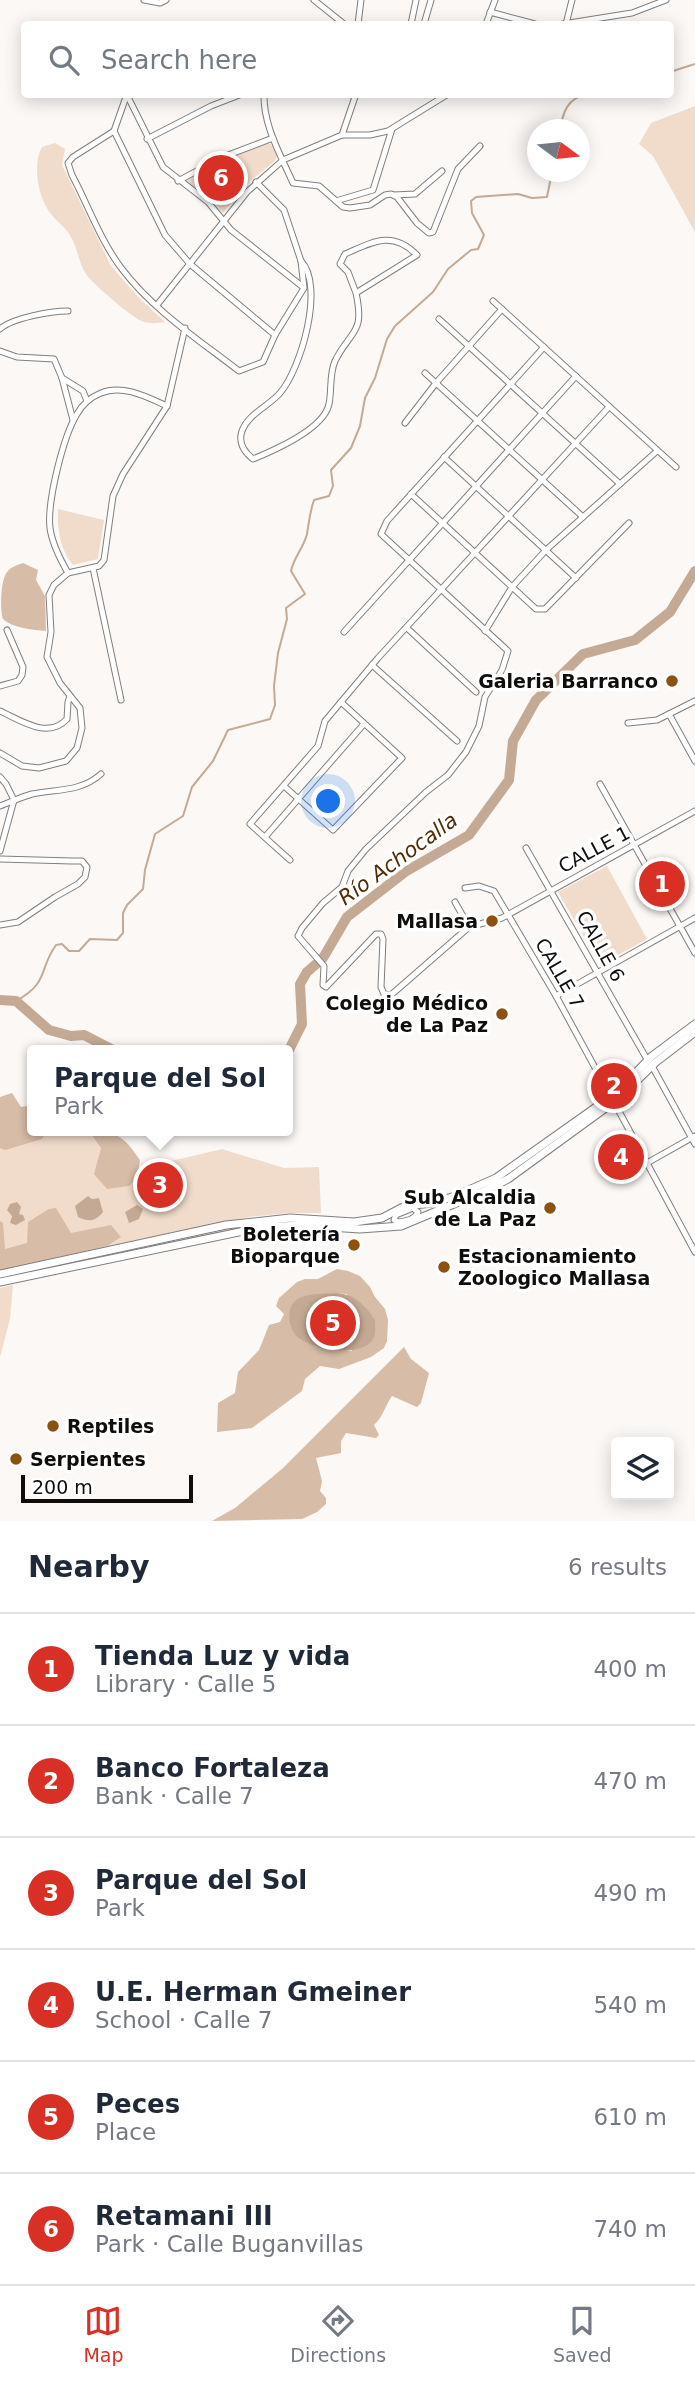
<!DOCTYPE html>
<meta charset="utf-8">
<style>
:root{--surface:#fff;--page:#f6f6f7;--text:#1f2937;--muted:#747a83;--line:#e0e1e3;--accent:#d93025}
body{margin:0;font-family:"DejaVu Sans",sans-serif;background:var(--page);color:var(--text)}
.controls{position:absolute;right:21px;bottom:21px;display:grid;overflow:hidden;border-radius:7px;box-shadow:0 4px 18px #0003}
.controls button{width:63px;height:63px;display:grid;place-items:center;padding:0;border:0;border-bottom:2px solid var(--line);background:var(--surface);color:var(--text);font:35px sans-serif}
.compass{position:absolute;left:527px;top:119px;width:63px;height:63px;border-radius:50%;background:var(--surface);box-shadow:0 4px 18px #0003;rotate:105deg}
.scale{position:absolute;left:21px;bottom:18px;width:172px;box-sizing:border-box;padding-left:7px;border:4px solid #0f0e0d;border-top:0;font-size:19px;line-height:24px;white-space:nowrap;color:#0f0e0d;-webkit-text-stroke:5px #fff;paint-order:stroke}
.you{position:absolute;left:329px;top:802px;width:24px;height:24px;margin:-18px;border:5px solid #fff;border-radius:50%;background:#1a73e8;box-shadow:0 0 0 10px #1a73e833}
.badge{display:grid;place-items:center;width:46px;height:46px;border-radius:50%;background:var(--accent);color:#fff;font-size:23px;font-weight:700}
.pin{position:absolute;translate:-50% -50%;border:4px solid #fff;box-shadow:0 2px 7px #0006}
.popup{position:absolute;left:27px;top:1045px;width:266px;height:91px;box-sizing:border-box;display:grid;place-content:center;border-radius:7px;background:var(--surface);filter:drop-shadow(0 2px 5px #0005);font-size:23px;white-space:nowrap;color:var(--muted)}
.popup b{font-size:26px;color:var(--text)}
.popup::after{content:'';position:absolute;left:50%;top:100%;margin-left:-14px;border:14px solid transparent;border-top-color:var(--surface)}
.list{margin:0;padding:0;list-style:none}
h2{display:flex;justify-content:space-between;align-items:center;height:91px;margin:0;padding:0 28px;font-size:30px}
h2 small{font-size:23px;font-weight:400;color:var(--muted)}
.list li{display:grid;grid-template-columns:46px 1fr auto;gap:21px;align-items:center;box-sizing:border-box;height:112px;padding:0 28px;border-top:2px solid var(--line)}
.list b{display:block;font-size:26px;white-space:nowrap}
.list p{margin:0;font-size:23px;white-space:nowrap;color:var(--muted)}
.list em{font-size:23px;font-style:normal;color:var(--muted)}
.icon{flex:none;width:38px;height:38px;fill:none;stroke:currentColor;stroke-width:2;stroke-linecap:round;stroke-linejoin:round}
.map{position:relative;flex:none;width:695px;height:1521px;overflow:hidden}
.search{position:absolute;background:var(--surface);box-shadow:0 4px 18px #0003;left:21px;right:21px;top:21px;height:77px;display:flex;align-items:center;gap:18px;box-sizing:border-box;padding:0 24px;border-radius:7px;color:var(--muted);font-size:26px}
.sheet{height:763px;background:var(--surface)}
nav{display:flex;justify-content:space-around;align-items:center;box-sizing:border-box;height:98px;border-top:2px solid var(--line);background:var(--surface);font-size:19px;color:var(--muted)}
nav a{display:grid;justify-items:center;gap:4px}
nav .on{color:var(--accent)}
.map>svg:first-child{display:block}
</style>
<div class="map">
<svg width="695" height="1521" viewBox="0 0 695 1521">
<rect width="100%" height="100%" fill="#fbf8f6"/>
<g fill="#f1dccb">
<path d="M695,106V232L653,156L639,144L651,123Z"/>
<path d="M55,143L65,149L62,165L111,266L139,298L165,322C159,323 151,324 144,322C134,320 92,283 86,274C79,264 78,250 72,239C67,228 58,223 51,214C38,198 32,165 42,147Z"/>
<path d="M268,143L274,146L277,156L275,161L250,181L223,213L211,199L186,181L225,159Z"/>
<path d="M58,509L104,520L98,559L73,565C60,550 57,528 58,509Z"/>
<path d="M607,866L647,939L600,965L558,892Z"/>
<path d="M0,1108L32,1131H73L114,1141L137,1169L222,1149L284,1168L319,1167L321,1213H288L249,1217L0,1271Z"/>
<path d="M13,1285L10,1319L0,1357V1288Z"/>
</g>
<g fill="#d7bca7" fill-rule="evenodd">
<path d="M23,563L38,570L36,580L45,596L46,631C34,630 12,628 3,619C0,611 0,579 8,571C11,567 18,565 23,563Z"/>
<path d="M12,1093L21,1107L32,1105V1131H47L42,1139L5,1150L0,1148V1097Z"/>
<path d="M89,1131C118,1131 124,1137 140,1160L137,1178L129,1186L107,1189L94,1174L101,1148Z"/>
<path d="M56,1208L71,1233L111,1225L121,1237L107,1246L0,1271V1221L3,1223L5,1249L27,1243L28,1222L49,1209Z"/>
<path d="M337,1269L348,1271L360,1276L370,1287L375,1297L385,1309L388,1320L387,1341L384,1348L371,1357L339,1369L320,1366L305,1379L302,1391L252,1428L217,1432L218,1403L235,1393L238,1372L259,1350L269,1325L280,1322L284,1314L276,1306L279,1298L297,1282L305,1279H318ZM337,1293L347,1294L352,1351L313,1345L318,1295Z"/>
<path d="M404,1347L411,1359L429,1373L421,1403L417,1407L392,1396C385,1406 383,1417 374,1425L379,1435L376,1438L346,1433L341,1441V1453L316,1458L322,1481L320,1491L326,1498V1504L317,1512L302,1519L212,1521L235,1508L282,1469Z"/>
</g>
<g fill="#c4aa94">
<path d="M88,1196L92,1199L99,1198L103,1212C95,1222 89,1222 78,1217L75,1206Z"/>
<path d="M17,1202L21,1207L19,1214L23,1215L25,1220L16,1225L10,1223L12,1216L7,1210L10,1204Z"/>
<path d="M137,1205L143,1209L139,1219L129,1223L125,1212Z"/>
<path d="M337,1293C356,1295 365,1305 375,1320C375,1325 376,1333 374,1337C365,1359 316,1350 300,1339C288,1331 284,1306 299,1298C309,1293 326,1294 337,1293Z"/>
</g>
<g fill="none" stroke-linecap="round" stroke-linejoin="round">
<g stroke="#c4aa94" stroke-width="2">
<path d="M670,72L695,64"/>
<path d="M560,130C563,112 567,99 586,94"/>
<path d="M16,1001C50,982 38,970 56,945L62,944L69,951H79L90,939L117,940L123,933V913L127,905L143,889L145,870L155,834L183,816L192,787L213,761L228,730L270,719L275,705L274,686L278,653L287,619L286,608L305,594L291,571C294,557 304,547 307,534C309,522 310,511 314,500L329,496L333,486L331,470L351,448L360,426L365,398L375,378L387,339L395,326L433,292L448,269L471,250L478,249L484,235L472,213L471,201L476,197L518,194L532,198L547,197L552,172"/>
</g>
<g stroke="#c4aa94" stroke-width="10">
<path d="M0,1000L16,1001L49,1030L71,1036L84,1035L113,1050"/>
<path d="M288,1052L302,1024L300,984L307,972L323,958L347,917L405,872L469,835L509,780L513,741L536,700L583,654L635,640L670,612L695,571"/>
</g>
<defs>
<g id="street">
<path d="M144,0L160,3L166,0"/>
<path d="M314,0L344,24"/>
<path d="M490,12L535,24"/>
<path d="M358,24L361,0"/>
<path d="M411,24L416,0"/>
<path d="M424,24L431,0"/>
<path d="M486,24L495,0"/>
<path d="M563,24L632,13L666,0"/>
<path d="M566,24L572,0"/>
<path d="M127,94L114,131L73,157L68,163L72,175C88,205 101,242 122,269C153,310 199,340 239,371L263,362L275,335L304,288L301,261L284,210L256,182"/>
<path d="M264,94C263,125 281,156 293,183L319,186L343,207L350,208L370,205L385,195L391,194L397,197L417,223L429,233L433,232L458,169L480,146"/>
<path d="M127,95L163,167L208,202L231,230L303,287"/>
<path d="M114,131L165,235L190,264L275,335"/>
<path d="M342,135L356,94"/>
<path d="M147,139L211,106L242,94"/>
<path d="M178,181L223,157L273,138"/>
<path d="M394,195L415,194L442,171"/>
<path d="M336,201L373,190L392,129"/>
<path d="M301,261C325,286 301,369 280,393C269,406 248,414 242,431C238,442 244,452 253,459C275,450 324,429 329,404C332,390 329,375 335,361C351,329 365,335 356,293L417,255C392,230 373,242 345,254L340,264L348,272L356,293"/>
<path d="M493,301L676,467"/>
<path d="M157,305L247,192L283,160L342,135H370L388,131L448,94"/>
<path d="M439,319L620,484"/>
<path d="M0,329C12,318 51,311 68,311"/>
<path d="M544,347L387,521L381,534L508,651L502,670L485,697L479,726L466,752L448,775L426,792L366,849L348,871L342,887L323,903L302,928L298,936L324,966L323,985L326,987L376,934H381L383,939L381,987L384,994L391,995L469,927L502,918L695,811"/>
<path d="M0,351L17,357L54,359L62,378L83,391L87,401"/>
<path d="M425,373L583,517"/>
<path d="M62,378L73,420"/>
<path d="M405,423L436,383L502,309"/>
<path d="M444,457L576,578"/>
<path d="M411,494L536,609H545L629,523"/>
<path d="M93,568L121,700"/>
<path d="M68,573C60,559 52,544 50,528C47,502 63,437 77,414C82,405 91,397 101,393C123,384 147,397 167,406"/>
<path d="M407,628L476,692"/>
<path d="M485,631L512,587L546,550L657,451"/>
<path d="M344,632L576,376"/>
<path d="M372,665L457,741"/>
<path d="M0,686L18,681L22,675L23,667L7,630"/>
<path d="M0,711C20,720 48,740 67,719L68,702L70,696"/>
<path d="M669,714L695,761"/>
<path d="M628,723L657,720L695,701"/>
<path d="M0,753L22,766L39,768L66,761L77,748L82,728L80,708L60,683L47,657L51,632L49,595L54,585L68,573L99,566L104,560L113,496L123,474L167,406L185,328"/>
<path d="M0,777L6,784L14,800L0,851"/>
<path d="M600,784L695,953"/>
<path d="M284,786L333,830L402,758L341,702"/>
<path d="M0,806C11,802 21,797 32,794C57,789 81,792 101,774"/>
<path d="M265,837L363,725"/>
<path d="M526,848L648,1061"/>
<path d="M0,859L72,861H82L87,867L85,877L78,884L55,897L18,922L0,925"/>
<path d="M290,860L250,824L318,746L325,721L378,658L609,407"/>
<path d="M465,888L479,886L494,891L556,996L611,1097"/>
<path d="M455,902L469,927"/>
<path d="M556,996L695,918"/>
<path d="M652,1066L695,1144"/>
<path d="M614,1102L695,1252"/>
<path d="M647,1163L695,1136"/>
<path d="M413,1208L418,1212C415,1220 405,1221 398,1222L394,1220L396,1215Z"/>
</g>
<g id="secondary">
<path d="M0,1274L226,1225L290,1218L354,1222L382,1218L405,1206L432,1203L455,1196L496,1178L599,1105L615,1094L652,1056L695,1024"/>
<path d="M0,1282L263,1227L300,1225L360,1229L401,1226L480,1193L508,1179L618,1099L656,1062L695,1032"/>
</g>
</defs>
<use href="#street" stroke="#817e7c" stroke-width="7"/>
<use href="#secondary" stroke="#817e7c" stroke-width="9"/>
<use href="#street" stroke="#fff" stroke-width="5"/>
<use href="#secondary" stroke="#fff" stroke-width="7"/>
</g>
<g fill="#8c500f" stroke="#fff" stroke-width="2.5">
<circle cx="672" cy="681" r="7"/>
<circle cx="492" cy="921" r="7"/>
<circle cx="502" cy="1014" r="7"/>
<circle cx="550" cy="1208" r="7"/>
<circle cx="354" cy="1245" r="7"/>
<circle cx="444" cy="1267" r="7"/>
<circle cx="53" cy="1426" r="7"/>
<circle cx="16" cy="1459" r="7"/>
</g>
<g text-anchor="middle" stroke-width="7" stroke-linejoin="round" paint-order="stroke">
<g font-size="19" font-weight="bold" fill="#0f0e0d" stroke="#fff" text-anchor="end">
<text x="658" y="688">Galeria Barranco</text>
<text x="478" y="928">Mallasa</text>
<text x="488" y="1010">Colegio Médico<tspan x="488" dy="22">de La Paz</tspan></text>
<text x="536" y="1204">Sub Alcaldia<tspan x="536" dy="22">de La Paz</tspan></text>
<text x="340" y="1241">Boletería<tspan x="340" dy="22">Bioparque</tspan></text>
<text x="458" y="1263" text-anchor="start">Estacionamiento<tspan x="458" dy="22">Zoologico Mallasa</tspan></text>
<text x="67" y="1433" text-anchor="start">Reptiles</text>
<text x="30" y="1466" text-anchor="start">Serpientes</text>
</g>
<g font-size="19" fill="#0f0e0d" stroke="#fff">
<text transform="translate(594 849) rotate(-28)" y="7">CALLE 1</text>
<text transform="translate(601 946) rotate(61)" y="7">CALLE 6</text>
<text transform="translate(560 973) rotate(60)" y="7">CALLE 7</text>
</g>
<g font-size="21" font-style="italic" fill="#502b05" stroke="#fff">
<text transform="translate(398 859) rotate(-36)" y="7">Río Achocalla</text>
</g>
</g>
</svg>
<div class="controls">
<button><svg class="icon" aria-label="layers" viewBox="0 0 24 24"><path d="M12 4l9 5-9 5-9-5zM3 14l9 5 9-5"/></svg></button>
</div>
<svg class="compass" viewBox="-18 -18 36 36"><path d="M0-13l5 13h-10z" fill="#e53935"/><path d="M0 13l5-13h-10z" fill="#747a83"/></svg>
<div class="scale">200 m</div>
<div class="you"></div>
<div class="pin badge" style="left:662px;top:884px">1</div>
<div class="pin badge" style="left:614px;top:1086px">2</div>
<div class="pin badge" style="left:160px;top:1185px">3</div>
<div class="popup"><b>Parque del Sol</b>Park</div>
<div class="pin badge" style="left:621px;top:1157px">4</div>
<div class="pin badge" style="left:333px;top:1323px">5</div>
<div class="pin badge" style="left:221px;top:178px">6</div>
<div class="search"><svg class="icon" aria-label="search" viewBox="0 0 24 24"><circle cx="10" cy="10" r="6"/><path d="M15 15l6 6"/></svg>Search here</div>
</div>
<section class="sheet">
<h2>Nearby<small>6 results</small></h2>
<ul class="list">
<li><span class="badge">1</span><div><b>Tienda Luz y vida</b><p>Library · Calle 5</p></div><em>400 m</em></li>
<li><span class="badge">2</span><div><b>Banco Fortaleza</b><p>Bank · Calle 7</p></div><em>470 m</em></li>
<li><span class="badge">3</span><div><b>Parque del Sol</b><p>Park</p></div><em>490 m</em></li>
<li><span class="badge">4</span><div><b>U.E. Herman Gmeiner</b><p>School · Calle 7</p></div><em>540 m</em></li>
<li><span class="badge">5</span><div><b>Peces</b><p>Place</p></div><em>610 m</em></li>
<li><span class="badge">6</span><div><b>Retamani III</b><p>Park · Calle Buganvillas</p></div><em>740 m</em></li>
</ul>
</section>
<nav>
<a class="on"><svg class="icon" aria-label="map" viewBox="0 0 24 24"><path d="M3 6l6-2 6 2 6-2v14l-6 2-6-2-6 2zM9 4v14M15 6v14"/></svg>Map</a>
<a><svg class="icon" aria-label="directions" viewBox="0 0 24 24"><path d="M12 3l9 9-9 9-9-9zM9 14v-3h6M13 9l2 2-2 2"/></svg>Directions</a>
<a><svg class="icon" aria-label="saved" viewBox="0 0 24 24"><path d="M7 4h10v16l-5-4-5 4z"/></svg>Saved</a>
</nav>
